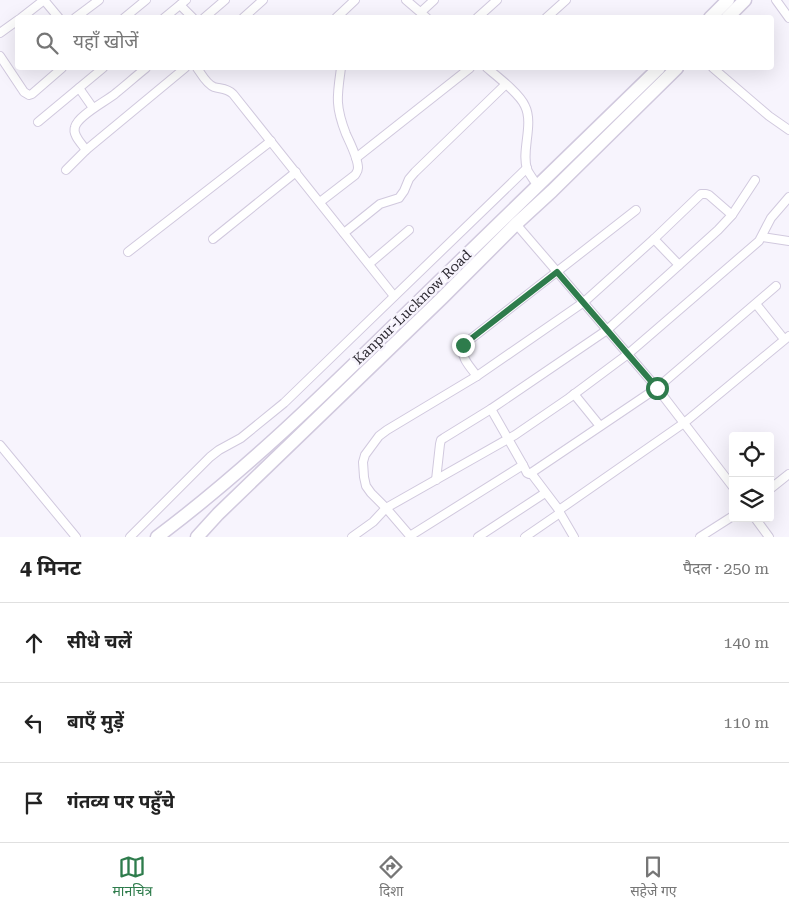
<!DOCTYPE html>
<html lang="hi">
<meta charset="utf-8">
<style>
:root{--surface:#fff;--page:#f6f6f6;--text:#222;--muted:#767676;--line:#e0e0e0;--accent:#2e7c4c}
body{margin:0;font-family:"Roboto Serif","Noto Sans Devanagari",serif;background:var(--page);color:var(--text)}
.controls{position:absolute;right:15px;bottom:15px;display:grid;overflow:hidden;border-radius:5px;box-shadow:0 5px 20px #0002}
.controls button{width:45px;height:45px;display:grid;place-items:center;padding:0;border:0;border-bottom:1px solid var(--line);background:var(--surface);color:var(--text);font:25px sans-serif}
.stop{position:absolute;width:15px;height:15px;margin:-11px;border:4px solid #2e7c4c;border-radius:50%;background:#fff}
.stop.end{background:#2e7c4c;border-color:#fff;box-shadow:0 1px 5px #0008}
.list{margin:0;padding:0;list-style:none}
h2{display:flex;justify-content:space-between;align-items:center;height:65px;margin:0;padding:0 20px;font-size:21px}
h2 small{font-size:16px;font-weight:400;color:var(--muted)}
.list li{display:grid;grid-template-columns:32px 1fr auto;gap:15px;align-items:center;box-sizing:border-box;height:80px;padding:0 20px;border-top:1px solid var(--line)}
.list b{display:block;font-size:19px;white-space:nowrap}
.list em{font-size:16px;font-style:normal;color:var(--muted)}
.icon{flex:none;width:28px;height:28px;fill:none;stroke:currentColor;stroke-width:2;stroke-linecap:round;stroke-linejoin:round}
.map{position:relative;flex:none;width:789px;height:537px;overflow:hidden}
.search{position:absolute;background:var(--surface);box-shadow:0 5px 20px #0002;left:15px;right:15px;top:15px;height:55px;display:flex;align-items:center;gap:12px;box-sizing:border-box;padding:0 18px;border-radius:5px;color:var(--muted);font-size:19px}
.sheet{height:305px;background:var(--surface)}
nav{display:flex;justify-content:space-around;align-items:center;box-sizing:border-box;height:70px;border-top:1px solid var(--line);background:var(--surface);font-size:14px;color:var(--muted)}
nav a{display:grid;justify-items:center;gap:2px}
nav .on{color:var(--accent)}
.map>svg:first-child{display:block}
</style>
<div class="map">
<svg width="789" height="537" viewBox="0 0 789 537">
<rect width="100%" height="100%" fill="#f7f4fd"/>
<g fill="none" stroke-linecap="round" stroke-linejoin="round">
<defs>
<g id="minor">
<path d="M44,0L59,18"/>
<path d="M406,0L427,18"/>
<path d="M776,0L789,18"/>
<path d="M180,5L193,18"/>
<path d="M421,12L434,0"/>
<path d="M21,18L44,0"/>
<path d="M75,18L99,0"/>
<path d="M124,18L146,0"/>
<path d="M164,18L186,0"/>
<path d="M204,18L225,0"/>
<path d="M243,18L263,0"/>
<path d="M336,18L355,0"/>
<path d="M477,18L497,0"/>
<path d="M546,18L566,0"/>
<path d="M0,33L18,20"/>
<path d="M0,56L24,92L29,95L32,94L62,68"/>
<path d="M197,68C201,73 206,84 214,87C221,89 227,88 233,94L394,296"/>
<path d="M487,68C498,77 520,94 525,106C534,124 521,151 527,169C529,174 534,180 537,185"/>
<path d="M713,68L769,116L789,130"/>
<path d="M79,88L93,108"/>
<path d="M38,122L103,68"/>
<path d="M86,150C82,144 72,135 75,127C78,115 107,101 116,93C126,85 136,76 146,68"/>
<path d="M356,158L470,68"/>
<path d="M66,170L86,150L185,68"/>
<path d="M320,202L355,175C357,172 358,171 358,168C358,158 350,143 346,134C335,106 337,96 341,68"/>
<path d="M516,224L657,388L733,487"/>
<path d="M344,233L380,204L399,198L404,191L409,179L415,172L505,85"/>
<path d="M762,237L789,241"/>
<path d="M213,239L296,172"/>
<path d="M654,239L679,265"/>
<path d="M128,252L271,141"/>
<path d="M369,264L409,230"/>
<path d="M756,304L784,339"/>
<path d="M477,376C470,367 460,357 463,345L636,210"/>
<path d="M574,394L600,426"/>
<path d="M0,445L76,537"/>
<path d="M523,465L527,473L529,474L531,473L657,388L776,286"/>
<path d="M531,473L559,510L684,423L789,336"/>
<path d="M436,480L440,444L441,440L444,438L491,409L607,330L718,230L732,215L755,180"/>
<path d="M770,489L789,474"/>
<path d="M560,513L574,537"/>
<path d="M755,518L769,537"/>
<path d="M410,536L523,465L491,409"/>
<path d="M130,537L210,457L219,450L241,438L284,403L527,168"/>
<path d="M352,537L373,522L386,508L515,435L569,398L628,354L759,241L771,218L789,197"/>
<path d="M411,537L386,508L371,493L366,486L364,477L363,462L365,455L379,436L387,430L477,376L584,302L654,239L701,194H706L709,195L732,215"/>
<path d="M478,537L545,493"/>
<path d="M525,537L560,513L559,510"/>
<path d="M700,537L733,516"/>
</g>
<g id="trunk">
<path d="M710,18L728,0"/>
<path d="M727,18L745,0"/>
<path d="M157,537C252,466 336,382 421,299C500,222 580,145 659,68"/>
<path d="M197,537L218,514L442,298L516,224L552,191L677,68"/>
</g>
</defs>
<use href="#minor" stroke="#d1c9de" stroke-width="10"/>
<use href="#trunk" stroke="#d1c9de" stroke-width="15"/>
<use href="#minor" stroke="#fff" stroke-width="8"/>
<use href="#trunk" stroke="#fff" stroke-width="12"/>
</g>
<g fill="none" stroke-linecap="round" stroke-linejoin="round">
<path stroke="#2e7c4c" stroke-width="6" d="M463,345L557,272L657,388"/>
</g>
<g text-anchor="middle" stroke-width="5" stroke-linejoin="round" paint-order="stroke">
<g font-size="14" fill="#2c2931" stroke="#f7f4fd">
<text transform="translate(412 307) rotate(-44)" y="5">Kanpur-Lucknow Road</text>
</g>
</g>
</svg>
<div class="controls">
<button><svg class="icon" aria-label="locate" viewBox="0 0 24 24"><circle cx="12" cy="12" r="6"/><path d="M12 2v4M12 18v4M2 12h4M18 12h4"/></svg></button>
<button><svg class="icon" aria-label="layers" viewBox="0 0 24 24"><path d="M12 4l9 5-9 5-9-5zM3 14l9 5 9-5"/></svg></button>
</div>
<div class="stop" style="left:657px;top:388px"></div>
<div class="stop end" style="left:463px;top:345px"></div>
<div class="search"><svg class="icon" aria-label="search" viewBox="0 0 24 24"><circle cx="10" cy="10" r="6"/><path d="M15 15l6 6"/></svg>यहाँ खोजें</div>
</div>
<section class="sheet">
<h2>4 मिनट<small>पैदल · 250 m</small></h2>
<ul class="list">
<li><svg class="icon" aria-label="ahead" viewBox="0 0 24 24"><path d="M12 20V5M6 11l6-6 6 6"/></svg><div><b>सीधे चलें</b></div><em>140 m</em></li>
<li><svg class="icon" aria-label="left" viewBox="0 0 24 24"><path d="M17 20v-9H6M10 6l-5 5 5 5"/></svg><div><b>बाएँ मुड़ें</b></div><em>110 m</em></li>
<li><svg class="icon" aria-label="arrive" viewBox="0 0 24 24"><path d="M6 21V4h12l-3 4 3 4H6"/></svg><div><b>गंतव्य पर पहुँचे</b></div></li>
</ul>
</section>
<nav>
<a class="on"><svg class="icon" aria-label="map" viewBox="0 0 24 24"><path d="M3 6l6-2 6 2 6-2v14l-6 2-6-2-6 2zM9 4v14M15 6v14"/></svg>मानचित्र</a>
<a><svg class="icon" aria-label="directions" viewBox="0 0 24 24"><path d="M12 3l9 9-9 9-9-9zM9 14v-3h6M13 9l2 2-2 2"/></svg>दिशा</a>
<a><svg class="icon" aria-label="saved" viewBox="0 0 24 24"><path d="M7 4h10v16l-5-4-5 4z"/></svg>सहेजे गए</a>
</nav>
